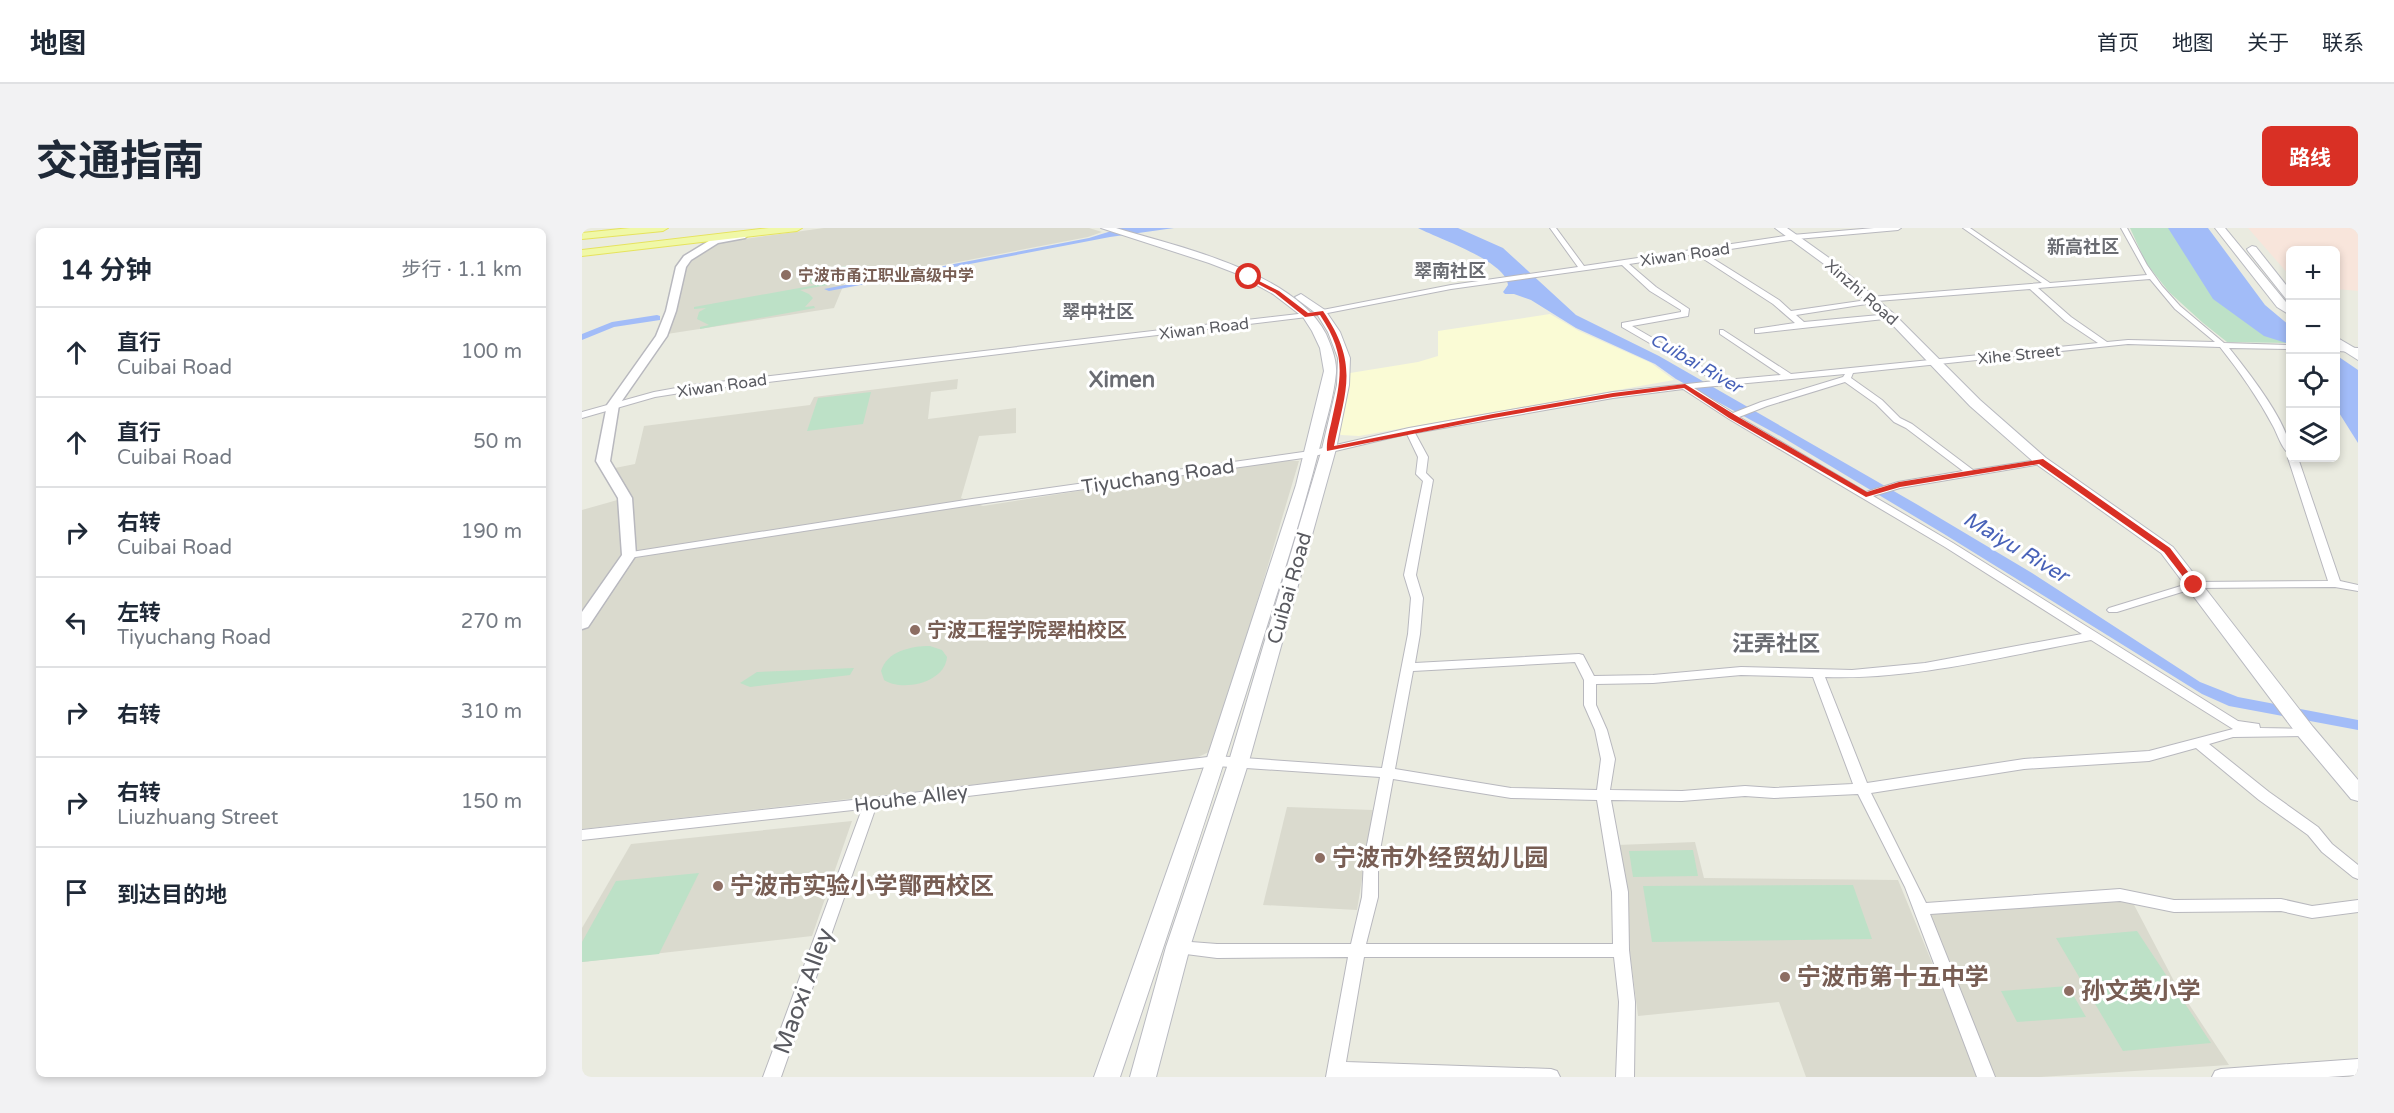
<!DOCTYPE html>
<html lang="zh">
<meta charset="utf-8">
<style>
:root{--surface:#fff;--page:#f2f2f3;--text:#1f2937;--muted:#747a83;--line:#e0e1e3;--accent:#d93025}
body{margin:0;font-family:"Varela Round","Noto Sans SC",sans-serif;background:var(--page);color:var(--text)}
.controls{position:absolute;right:18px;top:18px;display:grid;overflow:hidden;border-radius:9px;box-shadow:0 3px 9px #0003}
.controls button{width:54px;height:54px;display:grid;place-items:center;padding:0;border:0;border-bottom:2px solid var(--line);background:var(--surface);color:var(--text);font:30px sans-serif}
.stop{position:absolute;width:18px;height:18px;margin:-14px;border:4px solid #d93025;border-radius:50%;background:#fff}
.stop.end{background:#d93025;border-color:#fff;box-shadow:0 2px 6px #0008}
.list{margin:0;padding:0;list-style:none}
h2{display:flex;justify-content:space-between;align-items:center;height:78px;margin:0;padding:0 24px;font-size:26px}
h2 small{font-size:20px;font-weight:400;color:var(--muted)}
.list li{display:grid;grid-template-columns:39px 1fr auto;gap:18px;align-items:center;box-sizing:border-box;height:90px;padding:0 24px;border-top:2px solid var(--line)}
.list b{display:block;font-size:22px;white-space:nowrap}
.list p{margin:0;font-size:20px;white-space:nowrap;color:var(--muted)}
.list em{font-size:20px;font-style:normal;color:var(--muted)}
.icon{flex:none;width:33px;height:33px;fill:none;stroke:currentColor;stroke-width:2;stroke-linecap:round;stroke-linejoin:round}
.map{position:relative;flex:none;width:1776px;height:849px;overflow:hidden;border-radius:9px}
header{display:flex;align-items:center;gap:36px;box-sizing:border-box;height:84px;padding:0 30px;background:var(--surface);border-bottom:2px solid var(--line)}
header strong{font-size:28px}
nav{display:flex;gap:33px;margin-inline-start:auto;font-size:21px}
.intro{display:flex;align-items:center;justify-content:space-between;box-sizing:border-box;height:144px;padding:0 36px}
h1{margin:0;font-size:42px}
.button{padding:15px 27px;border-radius:9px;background:var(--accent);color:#fff;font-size:21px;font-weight:700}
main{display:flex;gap:36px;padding:0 36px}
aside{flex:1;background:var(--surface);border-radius:9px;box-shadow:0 3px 9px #0003}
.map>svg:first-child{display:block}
</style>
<header>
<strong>地图</strong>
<nav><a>首页</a><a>地图</a><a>关于</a><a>联系</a></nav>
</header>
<div class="intro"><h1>交通指南</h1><a class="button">路线</a></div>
<main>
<aside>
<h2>14 分钟<small>步行 · 1.1 km</small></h2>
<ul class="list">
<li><svg class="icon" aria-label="ahead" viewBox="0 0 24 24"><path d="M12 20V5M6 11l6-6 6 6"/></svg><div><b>直行</b><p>Cuibai Road</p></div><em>100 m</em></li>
<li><svg class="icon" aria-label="ahead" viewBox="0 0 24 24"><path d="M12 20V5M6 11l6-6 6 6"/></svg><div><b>直行</b><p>Cuibai Road</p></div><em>50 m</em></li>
<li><svg class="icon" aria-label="right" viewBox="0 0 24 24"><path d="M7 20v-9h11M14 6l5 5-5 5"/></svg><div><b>右转</b><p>Cuibai Road</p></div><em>190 m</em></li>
<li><svg class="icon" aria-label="left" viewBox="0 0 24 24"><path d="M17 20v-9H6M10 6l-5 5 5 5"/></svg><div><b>左转</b><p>Tiyuchang Road</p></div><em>270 m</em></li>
<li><svg class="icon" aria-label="right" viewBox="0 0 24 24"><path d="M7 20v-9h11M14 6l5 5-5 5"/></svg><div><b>右转</b></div><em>310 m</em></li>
<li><svg class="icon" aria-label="right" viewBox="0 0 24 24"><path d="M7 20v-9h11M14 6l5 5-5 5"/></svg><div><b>右转</b><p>Liuzhuang Street</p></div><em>150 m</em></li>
<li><svg class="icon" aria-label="arrive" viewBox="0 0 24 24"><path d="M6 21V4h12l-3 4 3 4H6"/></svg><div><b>到达目的地</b></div></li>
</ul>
</aside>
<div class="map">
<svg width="1776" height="849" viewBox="0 0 1776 849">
<rect width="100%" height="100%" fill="#eaebe0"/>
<path fill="#fafbd5" d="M968,86L997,103L1069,135L1092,152L777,208L759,207L756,203L768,145L836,134L856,128V103Z"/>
<g fill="#dadace">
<path d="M242,0H507L520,4L506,9L262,56L252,80L85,106L104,39L110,29L134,15Z"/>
<path d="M376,151L375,161L349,164L346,191L434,180V205L397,208L379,270L401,278L593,248L700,233H717L631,522L610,532L0,601V282L46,269L33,240L53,236L62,198L228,177L232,169Z"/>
<path d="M705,579L791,582L775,682L681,677Z"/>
<path d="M270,593L230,708L0,734V700L49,616Z"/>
<path d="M1113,614L1122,650L1316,652L1397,849H1224L1197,774L1056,788L1048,725L1044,658L1035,617Z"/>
<path d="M1537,670L1550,673L1593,755L1647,837L1458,849H1408L1343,684Z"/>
</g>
<path fill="#f8e5db" d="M1666,0H1770L1776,5V63L1754,61V22H1708V48Z"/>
<g fill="#bde1c7">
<path d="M1548,0H1588L1708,115L1645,114L1621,95L1587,64L1564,35Z"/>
<path d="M264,38L268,49L229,56L225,45Z"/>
<path d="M245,55L246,57L218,62L227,66L231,70L223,79L232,78L233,80L118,101V99L127,97L115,91L117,84L124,80L112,81V79Z"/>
<path d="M289,164L281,196L225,203L236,170Z"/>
<path d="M348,418L360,422L365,429C363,455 320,464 302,452L299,443C305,423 329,418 348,418Z"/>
<path d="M272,440L268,447L168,459L158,455L175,444Z"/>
<path d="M1111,622L1116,648L1051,649L1047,623Z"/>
<path d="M117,645L77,726L0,734V714L34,653Z"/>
<path d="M1271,657L1290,711L1070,714L1061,658Z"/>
<path d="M1555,703L1629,815L1541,823L1474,710Z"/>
<path d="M1486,758L1504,789L1435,794L1419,763Z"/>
</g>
<g fill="#a2bcf8">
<path d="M539,0H592L528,9L247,63L242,61L507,10Z"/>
<path d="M836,0H876L921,20L994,87L1077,128L1336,277L1450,345L1618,454L1656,469L1776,492V502L1647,478L1620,466L1362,306L1200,209L1094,151L1073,136L994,100L949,72L932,66H923L921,64L926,57C924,33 857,11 836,0Z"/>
<path d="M1586,0H1626L1683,77L1708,98V116L1682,108L1631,71Z"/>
<path d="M1754,127L1776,142V215L1754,180Z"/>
</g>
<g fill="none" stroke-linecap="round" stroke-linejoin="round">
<path fill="#a2bcf8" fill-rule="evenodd" d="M75,87L78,88V92L32,99L0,112V106L30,94Z"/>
<defs>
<g id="minor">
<path d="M968,0H974L1002,38L1210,7L1292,0H1319L1316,2L1215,11L1122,25L1197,72L1209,83L1285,72L1288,69L1460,55L1381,0H1388L1468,55L1565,47L1539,0H1545L1565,37L1580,58L1598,78L1642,115L1708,117V121L1647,120C1664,141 1711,200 1708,226C1700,222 1696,207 1691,198C1676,170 1658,144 1638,119L1546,116L1271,145L1269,150L1300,172L1318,190L1330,196L1391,242L1462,231L1464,233L1459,236L1318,260L1291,268L1371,315L1656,493L1677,496L1678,500L1729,501L1731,504L1729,507L1724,508L1651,509L1627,516L1687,564L1736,599L1750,616L1776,637V651L1771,649L1740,624L1726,607L1677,572L1614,520L1567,533L1442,541L1289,565L1344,675L1538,661L1592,672L1699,671L1730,678L1776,672V684L1730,690L1699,683L1592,684L1538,673L1348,686L1413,849H1395L1323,659L1276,566L1192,570L1163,568L1100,573L1029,572L1046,664L1047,722L1053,774L1052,849H1034L1037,774L1032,729H782L764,834L969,841L975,843L978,849H744L766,729L635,730L596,725L590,724L588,719L590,714L596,713L635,716H769L780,669L782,633L798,549L634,538L294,579L199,849H181L280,581L0,612V602L289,570L634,528L800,540L826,406L829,370L822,347L841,253L834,246L836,229L825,206L728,229L390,277L47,330L43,329L42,327L43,325L390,271L728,223L827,200L1031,164L1133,153L1040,99V95L1099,84V82L1068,63L1040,37L869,61L725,89L111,163L73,169L0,190V184L72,164L111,157L725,85L869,57L996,39ZM1114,26L1191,76L1213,95L1173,101V105H1176L1311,90L1312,88L1308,86L1222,94L1214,87L1291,75L1295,73L1448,61L1483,93L1516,115L1209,146L1141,102H1138V106L1199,147L1143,152L1050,98L1106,88L1107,81L1074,59L1047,36ZM1568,51L1593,81L1633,114L1546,112L1525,114L1489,89L1456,60ZM1263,146L1261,149L1179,174L1151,185L1112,160ZM1263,154L1294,176L1312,194L1324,200L1381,243L1316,254L1284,264L1157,189L1185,178ZM1101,161L1147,191L1363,319L1500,406L1343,435L1270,442L1159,439L1071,447L1012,448L1001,427L997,426L833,435L838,406L841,370L834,347L851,252L844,245L846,229L833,205L1031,170ZM1509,412L1651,501L1567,523L1442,531L1285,555L1243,449C1333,452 1422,428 1509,412ZM993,434L1002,452V477L1013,502L1019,531L1015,562L929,560L813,541L831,443ZM1159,447L1231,449L1271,556L1192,560L1163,558L1100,563L1028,562L1033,531L1025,502L1014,477V456L1071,455ZM811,551L929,570L1015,572L1030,664L1031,716H784L796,669V633Z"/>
<path d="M1754,119L1776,120V124L1754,123Z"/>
<path d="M1708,228L1716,230L1758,353L1776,357V363L1753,359L1613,360L1535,384H1527L1525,382L1527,380L1612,354L1746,353L1706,230Z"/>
<path d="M1776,831V847L1746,849H1630L1633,843L1639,841Z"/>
</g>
<path id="tertiary" d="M160,5L165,8L163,10L136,15L109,32L104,39L94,83L85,108L37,177L28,233L50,270L54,327L6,399L0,401V384L40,327L36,270L14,233L25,177L74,108L84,83L94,39L102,28L130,11Z"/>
<g id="secondary">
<path d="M519,0H534C597,19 712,44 744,106C749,118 755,132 754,145C752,167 745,189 740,210C726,265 710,319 693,372C644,532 591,691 538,849H512L624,533L714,257L742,143L738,120L730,103L721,89L691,66L653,45L627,35Z"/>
<path d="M1193,0H1205L1250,32L1312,86L1398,172L1464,230L1591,319L1731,499L1776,552V573L1769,571L1717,509L1579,325L1454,236L1388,178L1304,90L1242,36Z"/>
<path d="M1633,0H1643L1708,79V87L1695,79Z"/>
<path d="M1670,18L1674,19L1708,62V72L1704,71L1666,23L1665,21Z"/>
<path d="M719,66L743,82L758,104L768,130L767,157L754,221L667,533L608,719L574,849H548L584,719L647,533L740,221L755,157L756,130L746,104L735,86L715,71L713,69Z"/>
<path d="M1754,109L1776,122V132L1754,118Z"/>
</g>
<g id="primary">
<path d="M48,0H86L81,3L0,11V5Z"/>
<path d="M187,0H220L215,3L0,28V22Z"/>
</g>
</defs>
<use href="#minor" stroke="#b8b8be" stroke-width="2"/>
<use href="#tertiary" stroke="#b8b8be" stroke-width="3"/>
<use href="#secondary" stroke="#b9bac1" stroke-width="2"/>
<use href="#primary" stroke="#e6e35d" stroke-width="2"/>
<use href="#minor" fill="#fff" fill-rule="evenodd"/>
<use href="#tertiary" fill="#fff" fill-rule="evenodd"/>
<use href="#secondary" fill="#fff" fill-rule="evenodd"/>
<use href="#primary" fill="#f0f8a7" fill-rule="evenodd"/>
</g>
<path fill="#d93025" d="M665,47L697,63L726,85L741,83C777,136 764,161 752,218L911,186L1031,165L1103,156L1153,187L1285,264L1317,254L1461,231L1588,320L1616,357L1609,359L1582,324L1457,236L1318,259L1284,269L1147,190L1102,160L1031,169L911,190L745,223C744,213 748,201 750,191C760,147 764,126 738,87L723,89L693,65L665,50Z"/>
<g fill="#8d6e63" stroke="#fff" stroke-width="2">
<circle cx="204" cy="47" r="6"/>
<circle cx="333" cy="402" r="6"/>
<circle cx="738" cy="630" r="6"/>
<circle cx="136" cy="658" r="6"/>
<circle cx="1203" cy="749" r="6"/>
<circle cx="1487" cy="763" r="6"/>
</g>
<g text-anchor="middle" stroke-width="6" stroke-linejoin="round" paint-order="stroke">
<g font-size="16" fill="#595a60" stroke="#fff">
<text transform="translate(1103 26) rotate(-8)" y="6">Xiwan Road</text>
<text transform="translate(1280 64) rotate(41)" y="6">Xinzhi Road</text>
<text transform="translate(622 100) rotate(-7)" y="6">Xiwan Road</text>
<text transform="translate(1437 126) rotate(-6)" y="6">Xihe Street</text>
<text transform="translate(140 157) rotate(-8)" y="6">Xiwan Road</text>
</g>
<g font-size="16" font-weight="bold" fill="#785e54" stroke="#fff" text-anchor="start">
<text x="216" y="53">宁波市甬江职业高级中学</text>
</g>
<g font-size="18" font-weight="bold" fill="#6a6c72" stroke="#fff">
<text x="1501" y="25">新高社区</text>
<text x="868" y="49">翠南社区</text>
<text x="516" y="90">翠中社区</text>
</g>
<g font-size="18" font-style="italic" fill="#4862b8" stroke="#fff">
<text transform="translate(1114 135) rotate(30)" y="6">Cuibai River</text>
</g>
<g font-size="20" fill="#595a60" stroke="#fff">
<text transform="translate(576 248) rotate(-8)" y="7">Tiyuchang Road</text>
<text transform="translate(707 360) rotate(-74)" y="7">Cuibai Road</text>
<text transform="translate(329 570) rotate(-7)" y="7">Houhe Alley</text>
</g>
<g font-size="20" font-weight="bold" fill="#785e54" stroke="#fff" text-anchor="start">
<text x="345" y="409">宁波工程学院翠柏校区</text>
</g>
<g font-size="21" font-style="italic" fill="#4862b8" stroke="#fff">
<text transform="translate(1434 319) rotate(31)" y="7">Maiyu River</text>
</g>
<g font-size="22" font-weight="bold" fill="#6a6c72" stroke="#fff">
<text x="540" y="159">Ximen</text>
</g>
<g font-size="22" font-weight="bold" fill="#6a6c72" stroke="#fff">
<text x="1194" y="423">汪弄社区</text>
</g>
<g font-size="24" font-weight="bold" fill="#785e54" stroke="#fff" text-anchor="start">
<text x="750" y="638">宁波市外经贸幼儿园</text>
<text x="148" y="666">宁波市实验小学鄮西校区</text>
<text x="1215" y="757">宁波市第十五中学</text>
<text x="1499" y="771">孙文英小学</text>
</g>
<g font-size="24" fill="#595a60" stroke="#fff">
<text transform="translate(221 763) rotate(-70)" y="8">Maoxi Alley</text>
</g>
</g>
</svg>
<div class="controls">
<button>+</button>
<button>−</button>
<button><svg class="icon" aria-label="locate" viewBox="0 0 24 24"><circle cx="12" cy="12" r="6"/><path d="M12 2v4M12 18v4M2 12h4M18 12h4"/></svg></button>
<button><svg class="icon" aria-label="layers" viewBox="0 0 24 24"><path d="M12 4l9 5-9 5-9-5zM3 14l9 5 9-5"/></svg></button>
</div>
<div class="stop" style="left:667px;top:49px"></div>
<div class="stop end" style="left:1612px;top:357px"></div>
</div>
</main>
